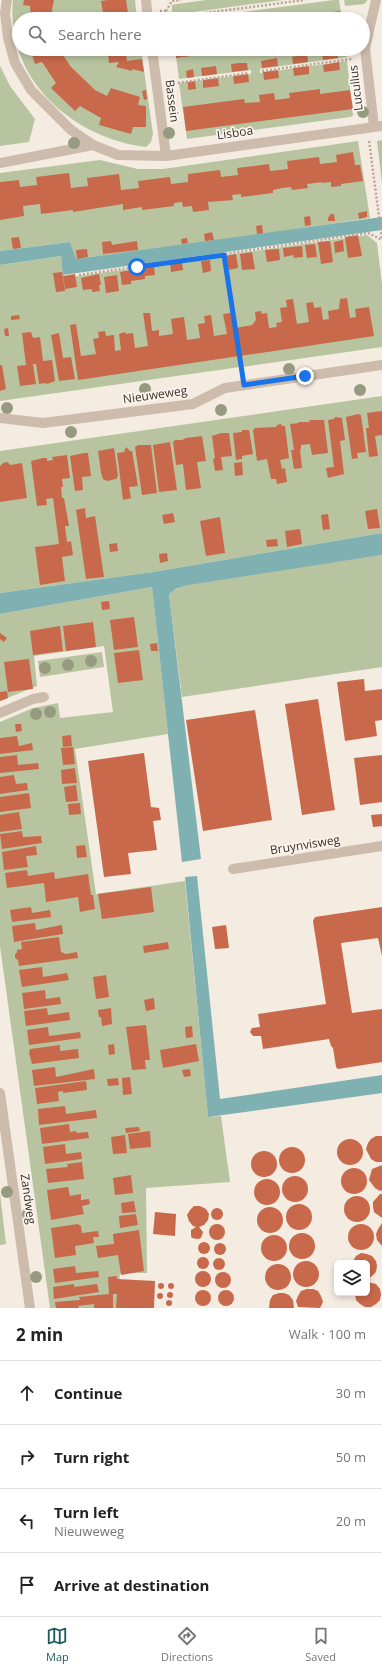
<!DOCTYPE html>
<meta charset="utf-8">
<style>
:root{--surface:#fff;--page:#f6f6f6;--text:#222;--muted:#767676;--line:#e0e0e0;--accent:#1f5a5e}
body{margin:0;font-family:"Open Sans",sans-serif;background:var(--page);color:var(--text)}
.controls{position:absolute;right:12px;bottom:12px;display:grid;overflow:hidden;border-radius:6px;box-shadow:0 2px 6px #0003}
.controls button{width:36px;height:36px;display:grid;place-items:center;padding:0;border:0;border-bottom:1px solid var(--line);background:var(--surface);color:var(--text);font:20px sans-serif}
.stop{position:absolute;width:12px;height:12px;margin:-9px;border:3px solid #1a73e8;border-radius:50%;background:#fff}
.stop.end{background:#1a73e8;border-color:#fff;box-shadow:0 1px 4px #0008}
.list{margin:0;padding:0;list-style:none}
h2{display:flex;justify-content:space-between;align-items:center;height:52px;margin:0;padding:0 16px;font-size:17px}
h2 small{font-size:13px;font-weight:400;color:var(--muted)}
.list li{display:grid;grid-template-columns:26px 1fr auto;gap:12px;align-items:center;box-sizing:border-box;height:64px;padding:0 16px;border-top:1px solid var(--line)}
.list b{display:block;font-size:15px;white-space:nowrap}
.list p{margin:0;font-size:13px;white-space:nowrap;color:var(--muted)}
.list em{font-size:13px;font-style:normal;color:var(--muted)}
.icon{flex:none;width:22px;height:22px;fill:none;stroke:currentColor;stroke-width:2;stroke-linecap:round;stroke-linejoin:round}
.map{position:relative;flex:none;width:382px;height:1308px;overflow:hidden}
.search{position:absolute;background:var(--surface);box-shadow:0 2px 6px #0003;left:12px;right:12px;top:12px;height:44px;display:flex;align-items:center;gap:10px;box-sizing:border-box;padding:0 14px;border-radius:22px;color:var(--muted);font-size:15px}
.sheet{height:308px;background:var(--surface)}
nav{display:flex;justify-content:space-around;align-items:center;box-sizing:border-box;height:56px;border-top:1px solid var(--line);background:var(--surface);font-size:11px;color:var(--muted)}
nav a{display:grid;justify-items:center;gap:2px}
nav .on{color:var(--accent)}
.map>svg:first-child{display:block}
</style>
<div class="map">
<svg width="382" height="1308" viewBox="0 0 382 1308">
<rect width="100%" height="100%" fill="#f4ebe1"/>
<g fill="#b8c4a0">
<path d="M13,0H135L137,19H19V49H141L153,134L151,142L146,147C72,138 5,78 13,0Z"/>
<path d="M206,0H283L178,14L172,12V5L177,4Z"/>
<path d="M334,0H339L342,19H189Z"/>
<path d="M344,0H367V1L364,4L345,6Z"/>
<path d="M175,49H346L347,57L260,69V73L347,61L353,116L350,117L187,139L179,83L251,74V70L179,79Z"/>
<path d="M0,66L10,86L35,119L29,142L0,146Z"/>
<path d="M382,140V183L377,141Z"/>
<path d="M358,141L370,218L237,238L75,259L70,242L0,251V173L100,160L138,169H163Z"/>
<path d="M367,235L377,243L382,284V347L242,367L225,255Z"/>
<path d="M61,256L64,278L223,256L240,367L0,401V265Z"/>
<path d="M382,396V533L153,572L0,593V451Z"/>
<path d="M382,555V667L182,697L169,594C189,579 233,577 258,573C299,567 341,561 382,555Z"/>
<path d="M152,587L168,734L75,749L96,894L185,881L208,1117L221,1116L230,1182L146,1188L147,1273H120L117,1308H50L0,946V722L33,708L58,703L60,718L113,712L104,646L34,656L37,686L0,701V614Z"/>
<path d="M102,652L104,667L40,677L38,661Z"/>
<path d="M0,1193L6,1244L0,1245Z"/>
</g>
<g fill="#7fb0b2">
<path d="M382,217V230L63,275L61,256L0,265V251L70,242L76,259Z"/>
<path d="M382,533V555L188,585L176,589L169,594L201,859L182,862L152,587L0,614V593L153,572Z"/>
<path d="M197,876L220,1099L382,1075V1093L208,1117L185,877Z"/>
</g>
<g fill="#c8694b">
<path d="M24,0H54L52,10L53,19H31L30,6L23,5Z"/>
<path d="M108,0H126L129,19H104L101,1Z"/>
<path d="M340,11L341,19H290V18Z"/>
<path d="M30,49H62L63,55L71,67L95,90L107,96L111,88L140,97L138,105L146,106V127H133L131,134L99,125L101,118L80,106L75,111L51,88L56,83L42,62L35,64Z"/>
<path d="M175,49H207V54L176,58Z"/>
<path d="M222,49H236V50L222,52Z"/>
<path d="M337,51L338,58L323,60L322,53Z"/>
<path d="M126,52L127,61L142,59L144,72L132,69V71L116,67L119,62L109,63L108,54Z"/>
<path d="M307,54L308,62L293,64L292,57Z"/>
<path d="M277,58L278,66L262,68L261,61Z"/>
<path d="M339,62L340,70L324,72L323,65Z"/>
<path d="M240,63H247L248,70L232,72L231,64Z"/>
<path d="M216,66L217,74L202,76L201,68Z"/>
<path d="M309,66V74L294,76L293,68Z"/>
<path d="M193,69L194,77L187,78L186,71Z"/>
<path d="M278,70L279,78L264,80L263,72Z"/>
<path d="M248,74L249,82L234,84L233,76Z"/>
<path d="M218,78L219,86L203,88V80Z"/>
<path d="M195,81L196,89L188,90V82Z"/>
<path d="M320,89V94L350,90L353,109L186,131L183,107L244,99L245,103L260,102L259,95L274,93L275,100L290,98L289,93Z"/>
<path d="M146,90L147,99L144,100L142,91Z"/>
<path d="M353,152L355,165H360L363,181L341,184V186L331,187V182L322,183V182L307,184L308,188L292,190L291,187L282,188L273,190V193L241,197V194L232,195L233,200L208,202L209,210L193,212L192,206L183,207L182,202L174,203V206L142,210V207L123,210V204L73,212V210L41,214L40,204L23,206L24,216L0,220V182L19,180L20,187L37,185L36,177L69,173L71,188L88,186L87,178L119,174L121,190L131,189L139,188L138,181L170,177L171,184L188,182V174L220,170L221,177L238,175L237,168L269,164L270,171L288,169L287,161L319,157L320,164L337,162L336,155Z"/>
<path d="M367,211V217L359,219L358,213Z"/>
<path d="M331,214H334L335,221H328V218Z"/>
<path d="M310,216L311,225L305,226L304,217Z"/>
<path d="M262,225L263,233L257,234L256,226Z"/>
<path d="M212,232L214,240L205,241L204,234Z"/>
<path d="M358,235L362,256L348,258L345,237Z"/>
<path d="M19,237L21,248L13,249L11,238Z"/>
<path d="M187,238L188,243L182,244L181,239Z"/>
<path d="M343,240L344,251L335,253L334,242Z"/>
<path d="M111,241L112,245L137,241L138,250L103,254L102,242Z"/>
<path d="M330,241L333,262L321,264L318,242Z"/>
<path d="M315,244L317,257L307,258L305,245Z"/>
<path d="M302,246L303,257L294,258L293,255L284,257L283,248Z"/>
<path d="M87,249L88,257L77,259L76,250Z"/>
<path d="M279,249L280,260L267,262L265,250Z"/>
<path d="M252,252L255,269L242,270L240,254Z"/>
<path d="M236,254L238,268L229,270L226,256Z"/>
<path d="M210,260L211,271L203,273L201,261Z"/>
<path d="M182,262L183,270L171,272L170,264Z"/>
<path d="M154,266L155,275L145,276V279L131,281V284L122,285L120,272Z"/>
<path d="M62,272L65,291L56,292L53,273Z"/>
<path d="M75,274L77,287L65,289L63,276Z"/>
<path d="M99,274L101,285H99L100,291L92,292V289L83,290L81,278Z"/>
<path d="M117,275L119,291L106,293L104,277Z"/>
<path d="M347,298L350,318L356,317L355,309L369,307L374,336L240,356L236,328L252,325L256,320L255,312L261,311L262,314L267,313L269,328L277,327L276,323L282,322L280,308L287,307L286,300L293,299L297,324L309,322L306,303L313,302L314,308L321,307L323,320L329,319L328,311L339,309L340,299Z"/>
<path d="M143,313H150L152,331L159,330V336L173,334L171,319L184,317L187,340L200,338L198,324L205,323L204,316L211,315L214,336L227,334L223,314L231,313L239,356L78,380L70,325L76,324L81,356L96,354L93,339L99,338L98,332L105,331L106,336L114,335L115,351L121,350L119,334L125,332L126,334L133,333L135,348L148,346Z"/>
<path d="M19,315L20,319L11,320V316Z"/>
<path d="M8,328L9,336H5L4,329Z"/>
<path d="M31,332L33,338L40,337L43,361L52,360L55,381L47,384L46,383L39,384L36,364H33L36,384L20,386L17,366L26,365L22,333Z"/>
<path d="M59,333L63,358L71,357L75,379L59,381L51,335Z"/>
<path d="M0,365H2L6,389L0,391Z"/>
<path d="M382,411V435L375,436L378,456L369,457L366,428H369L367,413Z"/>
<path d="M358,414L361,415L366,452L357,453L358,458L352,459L346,417Z"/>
<path d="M335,417L342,418L345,440L340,441L344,474L328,478L326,468L334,467L328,420L334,419Z"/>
<path d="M310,420H324L328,453L312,455L310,444L301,445V449H300L302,468L294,469L291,450H294L290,424L299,423L298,422H309Z"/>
<path d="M281,424L282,426H285L289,458L280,460L282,469L285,468L287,482L277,484L276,479H271L267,459L257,461L253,430L255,428L276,427L277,425Z"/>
<path d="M242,430H249L253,454L242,456V459L236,460L233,433L242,432Z"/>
<path d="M221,433H229L232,456L221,457L223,470L215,471L213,459L215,458L212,436Z"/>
<path d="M202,436L206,461L197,462L201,488L186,490L183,464L176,465L173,442L175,440H182L186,438Z"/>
<path d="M170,442L177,490L159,492L153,445Z"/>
<path d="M138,445H151L157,493L142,495L135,447Z"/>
<path d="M126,447L130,451H132L138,486L129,487L131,498L123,500L117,453L124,452Z"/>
<path d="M114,448L118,476L116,479L107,481L103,479L101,473L98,451Z"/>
<path d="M84,453H88L91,476L82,477L83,490L75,491L70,456Z"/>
<path d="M67,455L70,478L62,479L63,487H61L62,498H64L69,526H65L67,542L71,541L73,555L62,557L65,581L40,585L35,547L59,544L53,498L46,499L47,505L37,506L31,461L43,458H47V461L53,460L52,457Z"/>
<path d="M8,462L10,465L22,463L27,498L0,502V466L3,463Z"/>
<path d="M242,462L243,475L235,476L234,463Z"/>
<path d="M85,508L86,518L95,516L104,577L86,579L76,510Z"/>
<path d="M377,509L380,528L368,529L365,511Z"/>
<path d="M173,513L175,522L164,524L162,515Z"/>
<path d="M328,514L330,529L323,530L321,515Z"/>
<path d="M220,517L225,553L206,556L200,521Z"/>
<path d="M300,529L302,544L287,547L285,531Z"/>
<path d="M277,539L278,546L267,547L266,540Z"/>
<path d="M117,543L118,551L110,552L109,544Z"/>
<path d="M167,553L168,561L160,563L159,554Z"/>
<path d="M109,601L110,609L102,610L101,602Z"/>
<path d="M134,617L138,647L114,650L110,620Z"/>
<path d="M93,622L96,647L66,651L63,626Z"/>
<path d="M60,626L63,651L33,655L30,631Z"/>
<path d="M0,633L7,638L4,642L0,639Z"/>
<path d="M157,643L158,651H151L150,644Z"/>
<path d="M139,650L143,680L118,683L114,653Z"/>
<path d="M29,659L33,689L8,692L4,662Z"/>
<path d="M364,679L365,691L382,689V720L375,721L377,736L345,741L337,682Z"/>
<path d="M7,691L8,698L0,701V692Z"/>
<path d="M318,699L335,810L302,815L285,704Z"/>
<path d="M255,710L272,820L203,831L186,720Z"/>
<path d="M15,724H21L22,731L16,732Z"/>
<path d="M71,735L72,746L63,747L62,736Z"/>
<path d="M17,736L19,746L32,743L33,750L0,754V738Z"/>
<path d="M73,747L75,764L63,765L61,748Z"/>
<path d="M144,753L151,807L159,808L161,820L153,821L157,850L128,853L131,874L104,877L88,761Z"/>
<path d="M17,755L18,765L38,763L39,769L0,773V757Z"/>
<path d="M382,755V802L360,805L354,758Z"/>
<path d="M75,768L77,783L62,784L61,770Z"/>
<path d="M14,775L16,784L27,783L28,790L0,794V777Z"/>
<path d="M76,785L78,801L66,802L64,787Z"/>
<path d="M29,793L31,808L0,812V797Z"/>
<path d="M80,803L81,814L69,815L68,804Z"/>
<path d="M19,812L22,829L0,832V815Z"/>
<path d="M382,814V826L373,827L371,815Z"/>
<path d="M22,831L23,837L41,836L42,843L2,849L0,834Z"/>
<path d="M85,845L87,857L77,858L76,846Z"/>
<path d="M36,846L37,855L26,856L28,867L4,870L2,852Z"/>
<path d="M27,870L28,876L54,872L55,879L88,874L91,895H93L95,909L80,912L78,897L46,902L44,883L7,888L5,873Z"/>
<path d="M151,887L154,912L102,919L98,894Z"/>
<path d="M31,907L32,913L50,910L51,917L12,922L10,910Z"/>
<path d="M382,907V956L378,938L341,943L352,1013L382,1009V1062L338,1069L336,1067L333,1048L331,1046L329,1039L263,1049L261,1036H253L250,1032L252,1028L260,1027L258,1014L326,1004L313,921L315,917Z"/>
<path d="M35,923L36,930L62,925L63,934L14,942L12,926Z"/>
<path d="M226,925L229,948L215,949L212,927Z"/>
<path d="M59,937L61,952L66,954L77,952L78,958L19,966L18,960L15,958V955L17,952V950L22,949L21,942Z"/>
<path d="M168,942L169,949L144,953L143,946Z"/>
<path d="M42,967L43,977L67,973L69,980L22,987L19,970Z"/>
<path d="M106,975L109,997L96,999L93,977Z"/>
<path d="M45,990L46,999L60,997L61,1004L24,1009L22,993Z"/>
<path d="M154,998L155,1009L146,1011L144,1000Z"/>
<path d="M47,1008L48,1015L69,1012L70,1020L26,1026L24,1011Z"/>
<path d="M111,1008L112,1024L102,1026L101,1017H99L98,1010Z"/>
<path d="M146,1025L150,1060H145L146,1069L132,1070L126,1027Z"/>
<path d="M192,1026L193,1037L186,1038L185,1027Z"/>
<path d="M48,1027L49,1036L80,1032L81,1038L29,1045L27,1030Z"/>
<path d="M114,1044L115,1054L109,1055L108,1045Z"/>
<path d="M196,1044L199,1061L163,1068L160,1050Z"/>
<path d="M60,1045V1051L78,1049L79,1058L32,1064L29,1053L30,1049Z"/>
<path d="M55,1067L56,1077L94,1069L95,1079L34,1086L32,1070Z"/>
<path d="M190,1069L191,1076L184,1077L182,1070Z"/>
<path d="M130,1077L132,1094L123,1095L122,1078Z"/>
<path d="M118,1078L119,1085L108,1086L107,1079Z"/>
<path d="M86,1081L87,1090L63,1093V1091L58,1092L59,1101L37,1104L35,1088Z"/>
<path d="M65,1106L66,1114L96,1110L97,1118L39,1125L38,1109Z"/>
<path d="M69,1124L70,1132L76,1131L77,1133L88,1132L89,1138L42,1144L40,1128Z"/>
<path d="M139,1127L140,1131L126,1133L125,1128Z"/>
<path d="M150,1131L151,1147L130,1149L128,1134Z"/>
<path d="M125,1135L127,1153L113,1154L111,1137Z"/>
<path d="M376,1136H382V1162H376L371,1159L366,1149L368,1143L371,1139Z"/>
<circle cx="350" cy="1152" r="13"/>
<path d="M65,1144L66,1154L81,1152L82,1159L45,1164L43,1147Z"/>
<circle cx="292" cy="1160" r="13"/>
<circle cx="264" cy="1164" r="13"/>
<path d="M82,1162L84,1179L48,1183L46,1169L68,1167L67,1164Z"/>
<path d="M382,1165V1190L380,1191L375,1188L369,1180L372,1169Z"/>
<circle cx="354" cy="1181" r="13"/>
<path d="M131,1175L133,1193L115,1195L113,1178Z"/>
<circle cx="295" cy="1189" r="13"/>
<circle cx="267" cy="1192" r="13"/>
<path d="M68,1187L70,1196L81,1194V1200L89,1199L90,1204L82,1206L84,1214L51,1220L47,1190Z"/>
<path d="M380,1194H382V1218L374,1212L373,1207V1202Z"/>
<circle cx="357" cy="1209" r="13"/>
<path d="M134,1201L136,1212L122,1213L121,1203Z"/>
<circle cx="299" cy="1217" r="13"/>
<path d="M194,1206H200L206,1209L209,1214L208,1220L204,1225L199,1227L203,1232L201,1238L198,1239L192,1238L191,1236V1230L196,1227L193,1226L189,1221L187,1215L190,1210Z"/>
<circle cx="270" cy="1220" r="13"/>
<circle cx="217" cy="1214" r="6"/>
<path d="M155,1212L176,1214L175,1236L153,1234Z"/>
<path d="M136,1214L138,1225L120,1228L119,1216Z"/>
<path d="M382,1223V1246L377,1240L376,1234L378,1229Z"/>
<circle cx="217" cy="1232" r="8"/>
<path d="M78,1224L81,1226L82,1233L98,1231L99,1237H93L94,1243L75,1246L76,1255L55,1258L51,1228Z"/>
<circle cx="361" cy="1237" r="13"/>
<path d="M139,1230L144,1271L121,1275L118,1255L98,1258L96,1246L114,1244L113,1234Z"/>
<circle cx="302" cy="1246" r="13"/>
<circle cx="274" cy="1248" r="13"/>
<circle cx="204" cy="1248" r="6"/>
<circle cx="220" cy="1249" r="6"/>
<path d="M361,1253L367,1254L372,1256L376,1261L377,1266L376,1272L372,1276L367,1279V1263H352L356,1256Z"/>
<circle cx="203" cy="1263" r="6"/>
<circle cx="219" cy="1264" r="6"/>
<circle cx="306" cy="1274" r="13"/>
<circle cx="278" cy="1277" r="13"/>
<path d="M75,1266L76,1273L98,1271L99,1277L55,1283L53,1269Z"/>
<circle cx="203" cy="1279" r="8"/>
<circle cx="223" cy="1280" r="8"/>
<path d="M117,1276V1279L155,1281L154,1308H116L117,1294H113V1308H94V1304L78,1306L79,1308H56L55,1302L80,1300L79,1297L109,1294L108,1277Z"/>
<path d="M367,1282L376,1284L380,1289L381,1294L380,1300L376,1304L371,1307H365L360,1304L356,1300L355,1294L367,1293Z"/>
<circle cx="171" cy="1286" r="3"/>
<circle cx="161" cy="1286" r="3"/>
<path d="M74,1284V1287L97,1284L99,1292L54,1299L53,1287Z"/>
<path d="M307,1289H313L318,1291L321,1296L323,1302L320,1308L298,1307L296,1301L298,1296L301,1291Z"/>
<circle cx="226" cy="1298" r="8"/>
<circle cx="203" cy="1298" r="8"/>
<circle cx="170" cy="1295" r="3"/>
<circle cx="160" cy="1296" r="3"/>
<path d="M279,1293H284L289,1295L293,1300L294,1308H269L270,1300L273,1295Z"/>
<circle cx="169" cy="1303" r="3"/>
</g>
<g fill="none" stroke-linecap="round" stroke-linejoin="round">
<g stroke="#b9a596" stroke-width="2.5" stroke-dasharray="2 2" stroke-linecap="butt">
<path d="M160,11H166L173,17L305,0"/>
<path d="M166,11L172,1L181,0"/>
<path d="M262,71L352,59"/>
<path d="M170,84L249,73"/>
<path d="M369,141L382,239"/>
<path d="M224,255L242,373"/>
<path d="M79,275L368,233L382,240"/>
</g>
<g stroke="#cdbbac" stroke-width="10">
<path d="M7,0L5,13L8,38L15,63L31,90L71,130L93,145L118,155L166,156L382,126"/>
<path d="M146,0L148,19"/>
<path d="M152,49L166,156"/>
<path d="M374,127L365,48L376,0"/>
<path d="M0,163L93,145"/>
<path d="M0,418L43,423L193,404L225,388L382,365"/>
<path d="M0,713L33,699L44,697"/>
<path d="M233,869L382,846"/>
<path d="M0,1093L30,1308"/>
</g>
</g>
<g fill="#969b7f">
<circle cx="363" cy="112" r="6"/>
<circle cx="169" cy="133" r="6"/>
<circle cx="74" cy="143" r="6"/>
<circle cx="289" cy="369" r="6"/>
<circle cx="145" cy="389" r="6"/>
<circle cx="360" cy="390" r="6"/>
<circle cx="7" cy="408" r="6"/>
<circle cx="221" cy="410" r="6"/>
<circle cx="71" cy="432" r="6"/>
<circle cx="91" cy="661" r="6"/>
<circle cx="68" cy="665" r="6"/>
<circle cx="45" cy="668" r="6"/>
<circle cx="50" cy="712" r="6"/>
<circle cx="36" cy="714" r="6"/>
<circle cx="7" cy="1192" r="6"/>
<circle cx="28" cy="1214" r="6"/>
<circle cx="36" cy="1277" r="6"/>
</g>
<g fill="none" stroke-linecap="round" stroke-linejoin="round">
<path stroke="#1a73e8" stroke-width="5" d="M137,267L224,255L244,385L305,376"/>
</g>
<g text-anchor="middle" stroke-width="3.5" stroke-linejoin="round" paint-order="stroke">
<g font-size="12" fill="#3b302b" stroke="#fbf5ee">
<text transform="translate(356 88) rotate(-97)" y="4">Lucullus</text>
<text transform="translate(172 101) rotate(83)" y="4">Bassein</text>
<text transform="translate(235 133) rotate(-8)" y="4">Lisboa</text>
<text transform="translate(155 395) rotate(-8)" y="4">Nieuweweg</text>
<text transform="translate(305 845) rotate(-9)" y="4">Bruynvisweg</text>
<text transform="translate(28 1199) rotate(82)" y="4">Zandweg</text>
</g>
</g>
</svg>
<div class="controls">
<button><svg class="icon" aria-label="layers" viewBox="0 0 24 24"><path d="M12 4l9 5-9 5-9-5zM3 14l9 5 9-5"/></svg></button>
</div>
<div class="stop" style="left:137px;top:267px"></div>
<div class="stop end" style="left:305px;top:376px"></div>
<div class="search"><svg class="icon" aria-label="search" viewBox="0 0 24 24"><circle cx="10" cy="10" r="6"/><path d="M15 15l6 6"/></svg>Search here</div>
</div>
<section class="sheet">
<h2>2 min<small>Walk · 100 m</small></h2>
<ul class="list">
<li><svg class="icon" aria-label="ahead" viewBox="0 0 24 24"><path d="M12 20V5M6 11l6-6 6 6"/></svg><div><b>Continue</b></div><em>30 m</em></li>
<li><svg class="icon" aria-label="right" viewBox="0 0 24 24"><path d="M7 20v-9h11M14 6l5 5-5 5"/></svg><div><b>Turn right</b></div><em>50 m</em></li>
<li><svg class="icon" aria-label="left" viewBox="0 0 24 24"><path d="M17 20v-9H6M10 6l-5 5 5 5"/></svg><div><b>Turn left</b><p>Nieuweweg</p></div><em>20 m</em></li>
<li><svg class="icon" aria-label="arrive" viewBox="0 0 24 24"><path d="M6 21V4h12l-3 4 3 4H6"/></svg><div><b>Arrive at destination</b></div></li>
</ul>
</section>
<nav>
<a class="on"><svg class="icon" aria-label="map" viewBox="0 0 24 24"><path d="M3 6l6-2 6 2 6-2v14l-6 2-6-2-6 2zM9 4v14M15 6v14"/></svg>Map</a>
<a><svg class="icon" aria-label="directions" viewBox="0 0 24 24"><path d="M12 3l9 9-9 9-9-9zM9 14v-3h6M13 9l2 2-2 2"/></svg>Directions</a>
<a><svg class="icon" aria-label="saved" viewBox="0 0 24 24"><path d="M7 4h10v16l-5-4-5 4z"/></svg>Saved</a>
</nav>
